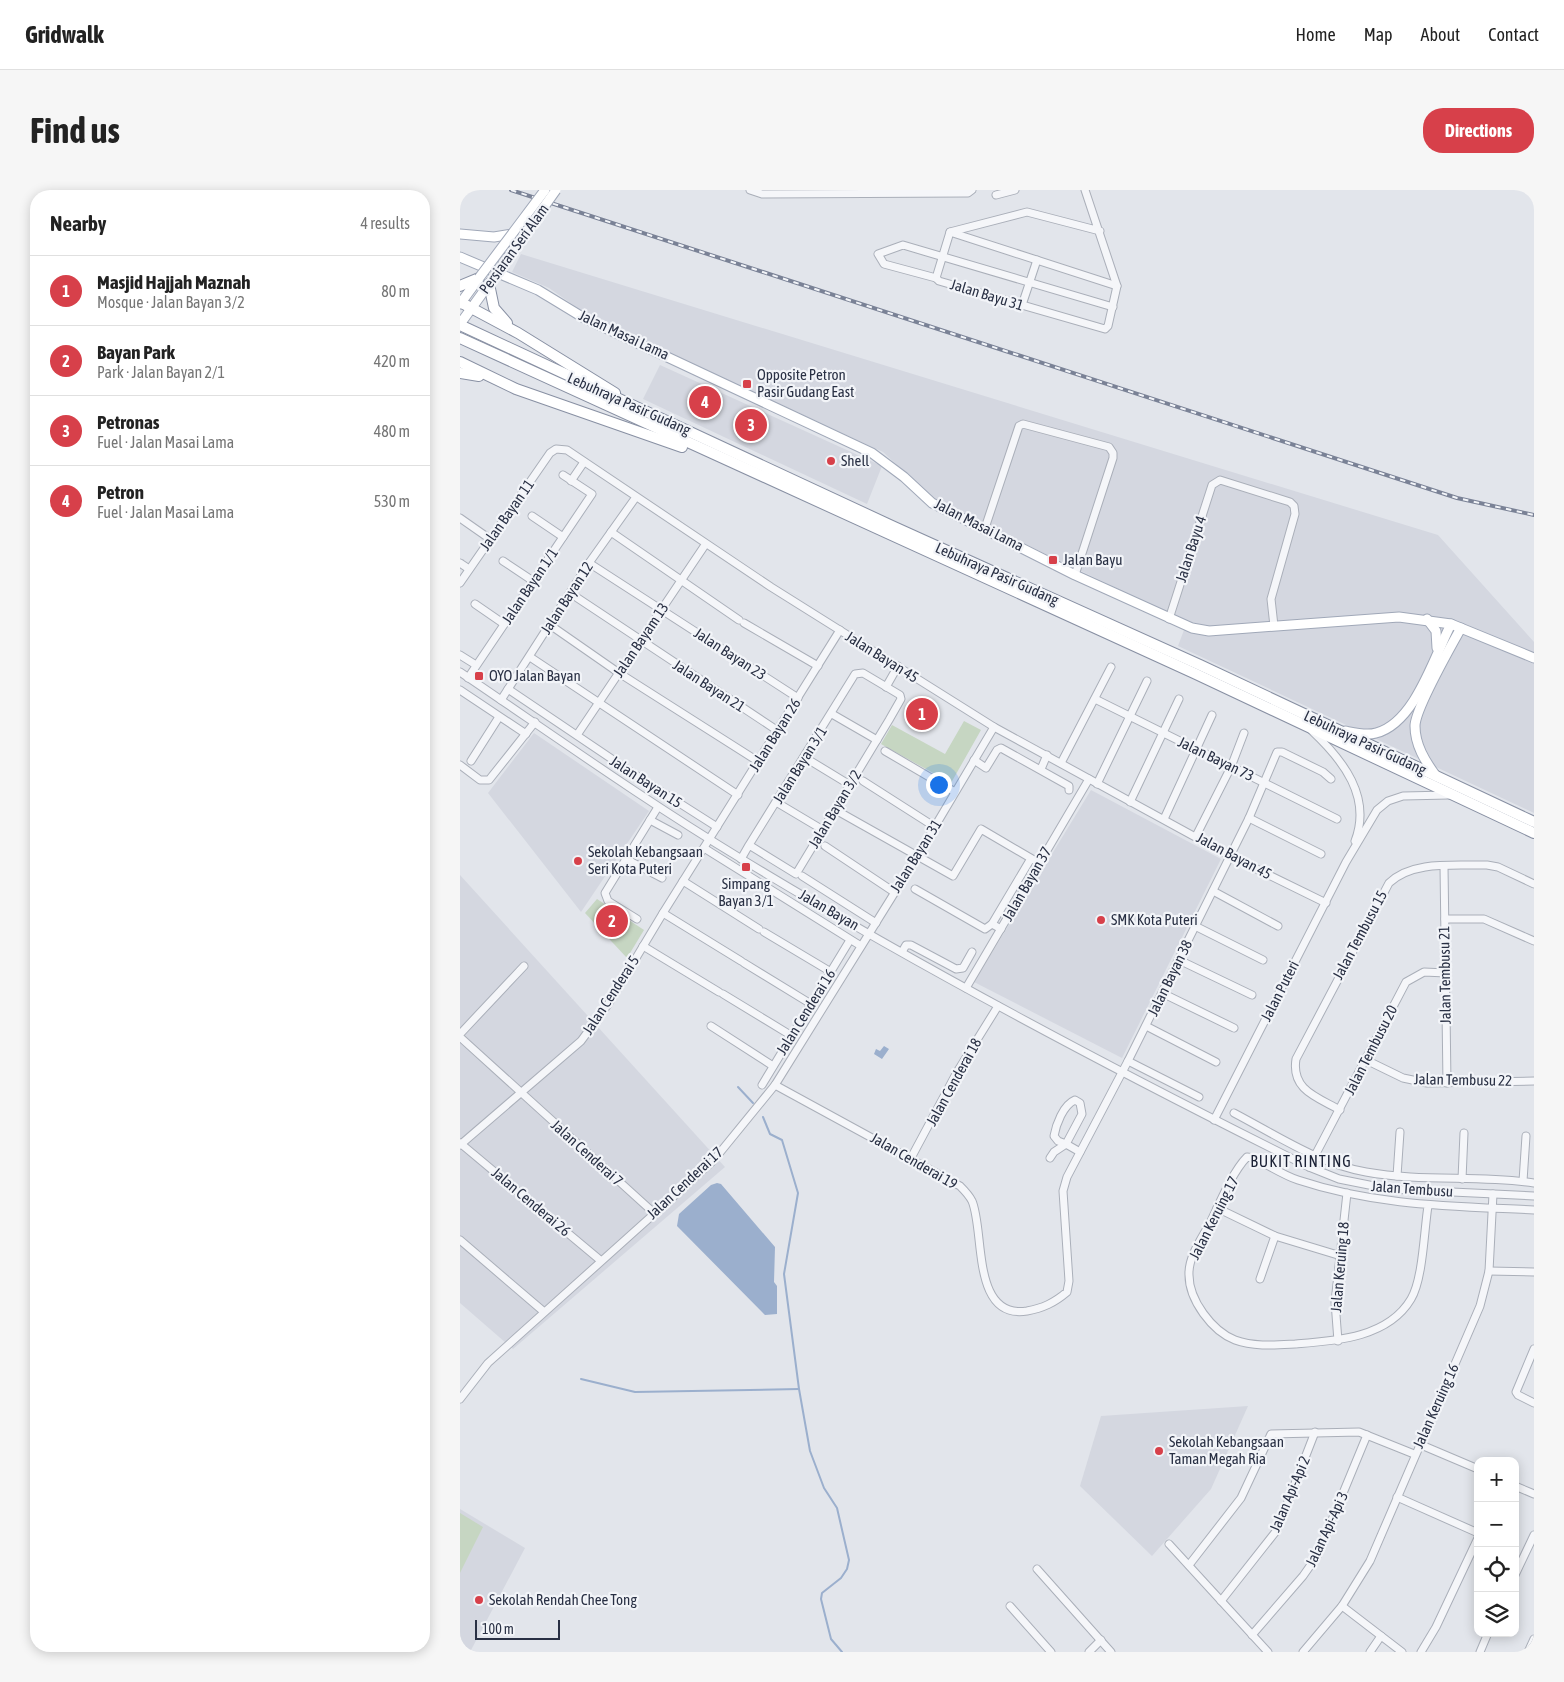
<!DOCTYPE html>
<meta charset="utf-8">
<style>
:root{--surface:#fff;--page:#f6f6f6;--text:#222;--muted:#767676;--line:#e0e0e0;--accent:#d7404a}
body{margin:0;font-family:"Asap Condensed",sans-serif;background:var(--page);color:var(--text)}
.controls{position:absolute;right:15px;bottom:15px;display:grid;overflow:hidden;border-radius:10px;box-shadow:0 2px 12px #0003}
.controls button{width:45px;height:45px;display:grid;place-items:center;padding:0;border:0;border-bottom:1px solid var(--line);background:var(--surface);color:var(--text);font:25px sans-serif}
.scale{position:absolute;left:15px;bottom:12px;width:85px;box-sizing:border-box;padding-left:5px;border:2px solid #293044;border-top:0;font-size:14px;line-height:18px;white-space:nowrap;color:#293044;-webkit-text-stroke:4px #f2f4f8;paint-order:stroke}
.you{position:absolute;left:478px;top:594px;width:18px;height:18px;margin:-12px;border:4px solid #fff;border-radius:50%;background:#1a73e8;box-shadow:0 0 0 8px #1a73e833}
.badge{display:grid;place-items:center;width:32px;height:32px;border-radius:50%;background:var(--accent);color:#fff;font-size:16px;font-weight:700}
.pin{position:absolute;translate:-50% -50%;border:2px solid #fff;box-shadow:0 1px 5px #0006}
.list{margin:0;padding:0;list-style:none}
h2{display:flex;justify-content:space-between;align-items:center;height:65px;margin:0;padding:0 20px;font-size:21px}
h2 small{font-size:16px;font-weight:400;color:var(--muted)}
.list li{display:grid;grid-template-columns:32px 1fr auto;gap:15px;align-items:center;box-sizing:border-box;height:70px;padding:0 20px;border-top:1px solid var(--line)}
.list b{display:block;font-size:19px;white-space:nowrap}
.list p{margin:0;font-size:16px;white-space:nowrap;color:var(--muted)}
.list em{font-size:16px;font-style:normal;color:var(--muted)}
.icon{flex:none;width:28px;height:28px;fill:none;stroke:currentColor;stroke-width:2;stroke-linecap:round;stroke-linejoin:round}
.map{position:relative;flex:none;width:1074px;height:1462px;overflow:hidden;border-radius:20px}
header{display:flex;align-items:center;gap:30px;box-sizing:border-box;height:70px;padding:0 25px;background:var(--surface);border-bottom:1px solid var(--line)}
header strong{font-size:24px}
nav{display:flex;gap:28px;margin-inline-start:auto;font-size:18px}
.intro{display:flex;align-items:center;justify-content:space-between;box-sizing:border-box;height:120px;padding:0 30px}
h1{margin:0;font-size:35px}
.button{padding:12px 22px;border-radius:20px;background:var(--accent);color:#fff;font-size:18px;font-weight:700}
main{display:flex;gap:30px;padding:0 30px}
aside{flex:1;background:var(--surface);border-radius:20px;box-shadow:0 2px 12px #0003}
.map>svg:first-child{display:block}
</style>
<header>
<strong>Gridwalk</strong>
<nav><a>Home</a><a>Map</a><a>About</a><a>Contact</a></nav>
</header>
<div class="intro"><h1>Find us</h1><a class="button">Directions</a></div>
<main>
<aside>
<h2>Nearby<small>4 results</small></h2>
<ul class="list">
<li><span class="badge">1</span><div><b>Masjid Hajjah Maznah</b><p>Mosque · Jalan Bayan 3/2</p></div><em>80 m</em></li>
<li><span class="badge">2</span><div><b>Bayan Park</b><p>Park · Jalan Bayan 2/1</p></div><em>420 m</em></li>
<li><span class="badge">3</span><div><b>Petronas</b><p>Fuel · Jalan Masai Lama</p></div><em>480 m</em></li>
<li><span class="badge">4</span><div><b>Petron</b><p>Fuel · Jalan Masai Lama</p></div><em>530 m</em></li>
</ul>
</aside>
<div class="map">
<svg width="1074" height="1462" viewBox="0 0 1074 1462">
<rect width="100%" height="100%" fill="#e2e5eb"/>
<g fill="#d4d7e0">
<path d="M61,64L978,345L1074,452V623L718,456L727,432L484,315L469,305L423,262L126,124L89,98L52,82Z"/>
<path d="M200,175L422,276L407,314L183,209Z"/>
<path d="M74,543L189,621L121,722L28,603Z"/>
<path d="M631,600L761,669L662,868L514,792Z"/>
<path d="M0,685L265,977L53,1159L0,1113Z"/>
<path d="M788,1216L751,1299L692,1366L620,1296L641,1226Z"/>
<path d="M0,1319L65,1358L10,1462H0Z"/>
</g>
<g fill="#c6d6c2">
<path d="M504,531L521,540L491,593L421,554L432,535L485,564Z"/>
<path d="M137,709L184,740L167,768L125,723Z"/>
<path d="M0,1323L23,1337L0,1383Z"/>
</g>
<g fill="#9bafcd">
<path d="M424,856L429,859L422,869L414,864L416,859L420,861Z"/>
<path d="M257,993L261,994L315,1057L314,1092L317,1096V1124L305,1125L217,1036L219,1024L251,995Z"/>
</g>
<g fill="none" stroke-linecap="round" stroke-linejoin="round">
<g stroke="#9bafcd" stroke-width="2">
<path d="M278,897L293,913"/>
<path d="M303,927L310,944L322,950L338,1003L324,1084L339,1199L350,1261L364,1298L377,1318L389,1370L387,1379L381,1388L362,1403L361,1409L371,1449L382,1462"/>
<path d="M121,1189L175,1202L339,1199"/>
</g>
<defs>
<g id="minor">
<path d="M290,0L302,4L508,3L512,0"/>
<path d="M625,0L657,96L648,136L645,139L479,91L476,88L490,42L567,22L640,41"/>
<path d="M536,5L555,0"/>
<path d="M490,42L657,96"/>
<path d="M476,88L424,74L418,64L443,55L653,117"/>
<path d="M562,115L577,70"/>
<path d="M111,291L124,272"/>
<path d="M72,326L103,347"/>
<path d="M0,328L30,349"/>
<path d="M525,338L559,236L563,234L649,257L653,263V268L615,385"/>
<path d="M151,342L279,430"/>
<path d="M43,371L73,391"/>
<path d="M0,373L9,379"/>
<path d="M129,373L338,508"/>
<path d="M0,393L90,263L96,259L107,260L311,397L534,537L770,666L866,713"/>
<path d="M110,403L318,541"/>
<path d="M15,414L44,434"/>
<path d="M709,429L752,295L760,290L830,312L834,316L835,324L811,409L814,436"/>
<path d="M284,433L358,476"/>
<path d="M90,435L159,483L299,572"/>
<path d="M0,465L16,475"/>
<path d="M70,467L278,605"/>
<path d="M0,482C93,545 184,610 280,668C464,780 656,881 849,977L879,989L929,999L1074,1006"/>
<path d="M8,488L132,304L103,285"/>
<path d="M426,497L438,476"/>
<path d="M48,499L180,588L257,637"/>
<path d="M0,500L66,544"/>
<path d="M635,509L877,629"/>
<path d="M41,510L129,373L176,307"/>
<path d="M372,524L417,550"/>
<path d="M852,541C883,570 912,607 895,651"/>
<path d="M117,545L245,355"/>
<path d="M425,561L495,602"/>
<path d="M344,567L390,595"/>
<path d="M514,570L526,578L537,560L541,558L609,596V600"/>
<path d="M11,571L39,527"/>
<path d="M601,573L651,477"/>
<path d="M0,575L20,590H29L75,532"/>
<path d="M581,579L587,565"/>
<path d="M403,591L475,637"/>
<path d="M637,594L687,491"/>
<path d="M316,612L363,640"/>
<path d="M670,612L719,509"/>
<path d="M381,623L493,686L521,639L579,673"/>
<path d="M789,628L861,664"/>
<path d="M704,629L752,525"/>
<path d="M190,630L218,645"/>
<path d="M736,646L771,577L784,543"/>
<path d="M365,656L434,702"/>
<path d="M244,658L401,756"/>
<path d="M166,669L202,688"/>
<path d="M281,669L289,655L395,484L403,483L440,505L441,509L429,530L336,684L289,655"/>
<path d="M984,676L987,893"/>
<path d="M342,686L416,733"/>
<path d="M223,691L299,739"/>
<path d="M455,699L525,739L532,734"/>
<path d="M753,701L818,736"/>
<path d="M203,723L281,771"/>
<path d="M177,729L148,711L145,703L198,617"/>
<path d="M985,729H1024L1074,751"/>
<path d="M735,736L803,770"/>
<path d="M541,739L532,734L570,670"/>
<path d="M304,742L371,782"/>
<path d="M183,756L259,802"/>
<path d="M442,762L446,755H451L496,779L503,778L512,762"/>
<path d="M719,770L792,805"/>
<path d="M284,773L351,814"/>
<path d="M506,798L629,589"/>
<path d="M702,803L774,838"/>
<path d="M263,804L332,846"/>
<path d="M251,836L313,876"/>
<path d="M686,836L756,872"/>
<path d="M0,844L64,776"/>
<path d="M0,847L194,1023"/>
<path d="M906,870L943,888L967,893L1074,891"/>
<path d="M668,871L739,907"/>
<path d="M302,895L390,750"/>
<path d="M315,895L500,996C505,1001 509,1005 512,1011C525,1041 511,1130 567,1121C583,1118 594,1113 607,1102L609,1091L603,1001L607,987L668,871L789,628L817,562H822L863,582L871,589"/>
<path d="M615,910L620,913L622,924L606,954L598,951L594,946C596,935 603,915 615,910Z"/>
<path d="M880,920C857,907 831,900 836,869L929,693C953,670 995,676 1027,675L1038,677L1074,694"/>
<path d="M774,923C816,945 859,974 906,982C961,992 1019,985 1074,993"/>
<path d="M754,930L886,672L917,620L928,611L943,606L989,605"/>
<path d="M0,953L140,1070"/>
<path d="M0,955L121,851L149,813L203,723L380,440"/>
<path d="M451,968L497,882L538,816"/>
<path d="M590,968L594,962L606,954L620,962"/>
<path d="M849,977L946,792L964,782L986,783"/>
<path d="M937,986L940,942"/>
<path d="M1002,989L1004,943"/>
<path d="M1063,991L1066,946"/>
<path d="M968,1016C964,1041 963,1089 951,1109C928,1148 875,1151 835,1154C816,1155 794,1157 775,1150C752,1141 729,1110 729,1085C728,1067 742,1048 750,1033C759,1014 773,981 787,967L794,968C808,975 823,985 838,990C916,1016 993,1016 1074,1020"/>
<path d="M757,1018L815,1046L881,1066"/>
<path d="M0,1050L83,1121"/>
<path d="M1029,1081L1074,1082"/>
<path d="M800,1089L815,1046"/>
<path d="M878,1151L875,1112L887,1003"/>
<path d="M1074,1159L1056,1202L1058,1205L1074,1213"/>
<path d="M0,1209L28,1173L253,971L315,895L458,665L534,537"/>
<path d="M959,1254L1018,1279"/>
<path d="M1055,1296L1074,1304"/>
<path d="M937,1307L1018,1343"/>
<path d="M709,1354L808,1462"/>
<path d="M729,1375L781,1308L811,1244L899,1242L954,1264"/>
<path d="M577,1379L651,1462"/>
<path d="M1055,1385L1074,1345"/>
<path d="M761,1411L817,1340L855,1242"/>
<path d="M550,1416L591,1462"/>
<path d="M882,1416L942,1462"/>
<path d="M792,1445L843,1386L857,1366L907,1245"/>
<path d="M629,1462L641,1450"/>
<path d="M843,1462L882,1416L910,1371L1020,1116L1029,1081L1033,1004"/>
<path d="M910,1462L921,1446"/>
<path d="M961,1462L976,1437L1018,1348"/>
<path d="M1020,1462L1028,1443"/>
<path d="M1068,1462L1074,1449"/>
</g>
<g id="major">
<path d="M0,44L34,47L52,44"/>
<path d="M0,67L78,100L124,128L412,263L444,287L472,313L615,385L732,438L749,441L939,427L991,434L1074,468"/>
<path d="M0,114L19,88"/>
<path d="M0,134L29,94"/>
<path d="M967,429L976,441L977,458"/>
<path d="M885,541C895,543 907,546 916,543C955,533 974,467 991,434"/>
<path d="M976,586C965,571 955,555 955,536C955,519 991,456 1001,438"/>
</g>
<g id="highway">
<path d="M29,94L34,118L47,133"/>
<path d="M0,96L19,88"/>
<path d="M0,112L58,143L155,203"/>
<path d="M0,135L432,336L740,475L1074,632"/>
<path d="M0,148L736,484L1074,643"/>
<path d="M0,172L56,199L222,257"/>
<path d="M0,183L19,186"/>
</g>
</defs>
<use href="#minor" stroke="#aaafb9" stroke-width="9"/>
<use href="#major" stroke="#a0a8b8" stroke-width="11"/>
<use href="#highway" stroke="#8890a3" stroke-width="12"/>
<use href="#minor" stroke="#f5f6f9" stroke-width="7"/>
<use href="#major" stroke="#fff" stroke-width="9"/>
<use href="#highway" stroke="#fff" stroke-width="10"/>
<defs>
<path id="rail" d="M51,0L997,308L1074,325"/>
</defs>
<use href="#rail" stroke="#7a8296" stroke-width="4"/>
<use href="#rail" stroke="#f2f4f8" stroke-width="2" stroke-dasharray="5.5" stroke-linecap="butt"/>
<defs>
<g id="major-bridge">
<path d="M19,88L85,0"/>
<path d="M29,94L96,0"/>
</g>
</defs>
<use href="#major-bridge" stroke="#a0a8b8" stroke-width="11" stroke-linecap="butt"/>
<use href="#major-bridge" stroke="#fff" stroke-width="9"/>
</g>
<g fill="#d7404a" stroke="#f2f4f8" stroke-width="2">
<rect x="282" y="189" width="10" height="10" rx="2.5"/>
<circle cx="371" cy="271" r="5"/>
<rect x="588" y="365" width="10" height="10" rx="2.5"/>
<rect x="14" y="481" width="10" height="10" rx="2.5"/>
<circle cx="118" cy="671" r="5"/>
<rect x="281" y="672" width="10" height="10" rx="2.5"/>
<circle cx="641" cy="730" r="5"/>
<circle cx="699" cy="1261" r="5"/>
<circle cx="19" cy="1410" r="5"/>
</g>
<g text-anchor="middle" stroke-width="4.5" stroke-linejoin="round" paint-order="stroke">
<g font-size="15" fill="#293044" stroke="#f2f4f8">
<text transform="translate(54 59) rotate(-54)" y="5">Persiaran Seri Alam</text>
<text transform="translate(527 105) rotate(17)" y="5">Jalan Bayu 31</text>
<text transform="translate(164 145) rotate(25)" y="5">Jalan Masai Lama</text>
<text transform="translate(169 214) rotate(24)" y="5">Lebuhraya Pasir Gudang</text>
<text transform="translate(47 325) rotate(-55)" y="5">Jalan Bayan 11</text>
<text transform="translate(519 335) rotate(27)" y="5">Jalan Masai Lama</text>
<text transform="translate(731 359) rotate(-72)" y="5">Jalan Bayu 4</text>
<text transform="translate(537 384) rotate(24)" y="5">Lebuhraya Pasir Gudang</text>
<text transform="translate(70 396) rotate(-56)" y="5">Jalan Bayan 1/1</text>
<text transform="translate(107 408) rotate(-57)" y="5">Jalan Bayan 12</text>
<text transform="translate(181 450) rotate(-56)" y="5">Jalan Bayam 13</text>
<text transform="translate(270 464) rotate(33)" y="5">Jalan Bayan 23</text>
<text transform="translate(422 467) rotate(32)" y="5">Jalan Bayan 45</text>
<text transform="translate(249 496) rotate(33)" y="5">Jalan Bayan 21</text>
<text transform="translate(315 545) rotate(-58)" y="5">Jalan Bayan 26</text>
<text transform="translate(905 553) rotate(25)" y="5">Lebuhraya Pasir Gudang</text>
<text transform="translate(756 569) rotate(26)" y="5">Jalan Bayan 73</text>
<text transform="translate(340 575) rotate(-58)" y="5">Jalan Bayan 3/1</text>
<text transform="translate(186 592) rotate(33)" y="5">Jalan Bayan 15</text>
<text transform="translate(375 619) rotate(-59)" y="5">Jalan Bayan 3/2</text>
<text transform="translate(456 666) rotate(-58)" y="5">Jalan Bayan 31</text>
<text transform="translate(774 666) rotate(28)" y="5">Jalan Bayan 45</text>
<text transform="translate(567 694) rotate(-60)" y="5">Jalan Bayan 37</text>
<text transform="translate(369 720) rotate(30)" y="5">Jalan Bayan</text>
<text transform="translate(900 745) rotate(-62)" y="5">Jalan Tembusu 15</text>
<text transform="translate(985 785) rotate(-91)" y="5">Jalan Tembusu 21</text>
<text transform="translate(710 788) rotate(-64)" y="5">Jalan Bayan 38</text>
<text transform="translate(820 801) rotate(-63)" y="5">Jalan Puteri</text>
<text transform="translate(151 805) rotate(-57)" y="5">Jalan Cenderai 5</text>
<text transform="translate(346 822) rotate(-58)" y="5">Jalan Cenderai 16</text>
<text transform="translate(911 860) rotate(-63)" y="5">Jalan Tembusu 20</text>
<text transform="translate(1003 890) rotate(1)" y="5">Jalan Tembusu 22</text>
<text transform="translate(494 892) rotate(-61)" y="5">Jalan Cenderai 18</text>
<text transform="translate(127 963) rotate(42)" y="5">Jalan Cenderai 7</text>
<text transform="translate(454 971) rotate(30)" y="5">Jalan Cenderai 19</text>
<text transform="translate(225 993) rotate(-43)" y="5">Jalan Cenderai 17</text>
<text transform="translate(952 999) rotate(4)" y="5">Jalan Tembusu</text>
<text transform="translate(71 1012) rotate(40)" y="5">Jalan Cenderai 26</text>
<text transform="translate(754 1028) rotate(-63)" y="5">Jalan Keruing 17</text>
<text transform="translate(880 1077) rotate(-85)" y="5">Jalan Keruing 18</text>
<text transform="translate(976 1216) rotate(-66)" y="5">Jalan Keruing 16</text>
<text transform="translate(830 1304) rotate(-67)" y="5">Jalan Api-Api 2</text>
<text transform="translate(867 1339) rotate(-65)" y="5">Jalan Api-Api 3</text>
</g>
<g font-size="15" fill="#293044" stroke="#f2f4f8" text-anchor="start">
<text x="297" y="190">Opposite Petron<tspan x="297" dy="17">Pasir Gudang East</tspan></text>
<text x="381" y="276">Shell</text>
<text x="603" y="375">Jalan Bayu</text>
<text x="29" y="491">OYO Jalan Bayan</text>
<text x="128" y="667">Sekolah Kebangsaan<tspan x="128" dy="17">Seri Kota Puteri</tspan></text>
<text x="286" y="699" text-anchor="middle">Simpang<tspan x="286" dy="17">Bayan 3/1</tspan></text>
<text x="651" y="735">SMK Kota Puteri</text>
<text x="709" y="1257">Sekolah Kebangsaan<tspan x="709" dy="17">Taman Megah Ria</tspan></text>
<text x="29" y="1415">Sekolah Rendah Chee Tong</text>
</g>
<g font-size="16" letter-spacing="1" fill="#1b2135" stroke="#f2f4f8">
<text x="841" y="977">BUKIT RINTING</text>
</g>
</g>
</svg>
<div class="controls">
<button>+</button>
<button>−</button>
<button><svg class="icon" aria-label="locate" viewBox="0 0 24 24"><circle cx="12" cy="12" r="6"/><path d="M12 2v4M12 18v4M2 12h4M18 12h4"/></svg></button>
<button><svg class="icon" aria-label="layers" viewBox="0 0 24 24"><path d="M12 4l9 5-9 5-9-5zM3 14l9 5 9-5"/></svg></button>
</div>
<div class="scale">100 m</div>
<div class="you"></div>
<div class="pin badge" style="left:462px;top:524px">1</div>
<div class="pin badge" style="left:152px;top:731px">2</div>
<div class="pin badge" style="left:291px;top:235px">3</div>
<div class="pin badge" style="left:245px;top:212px">4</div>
</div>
</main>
